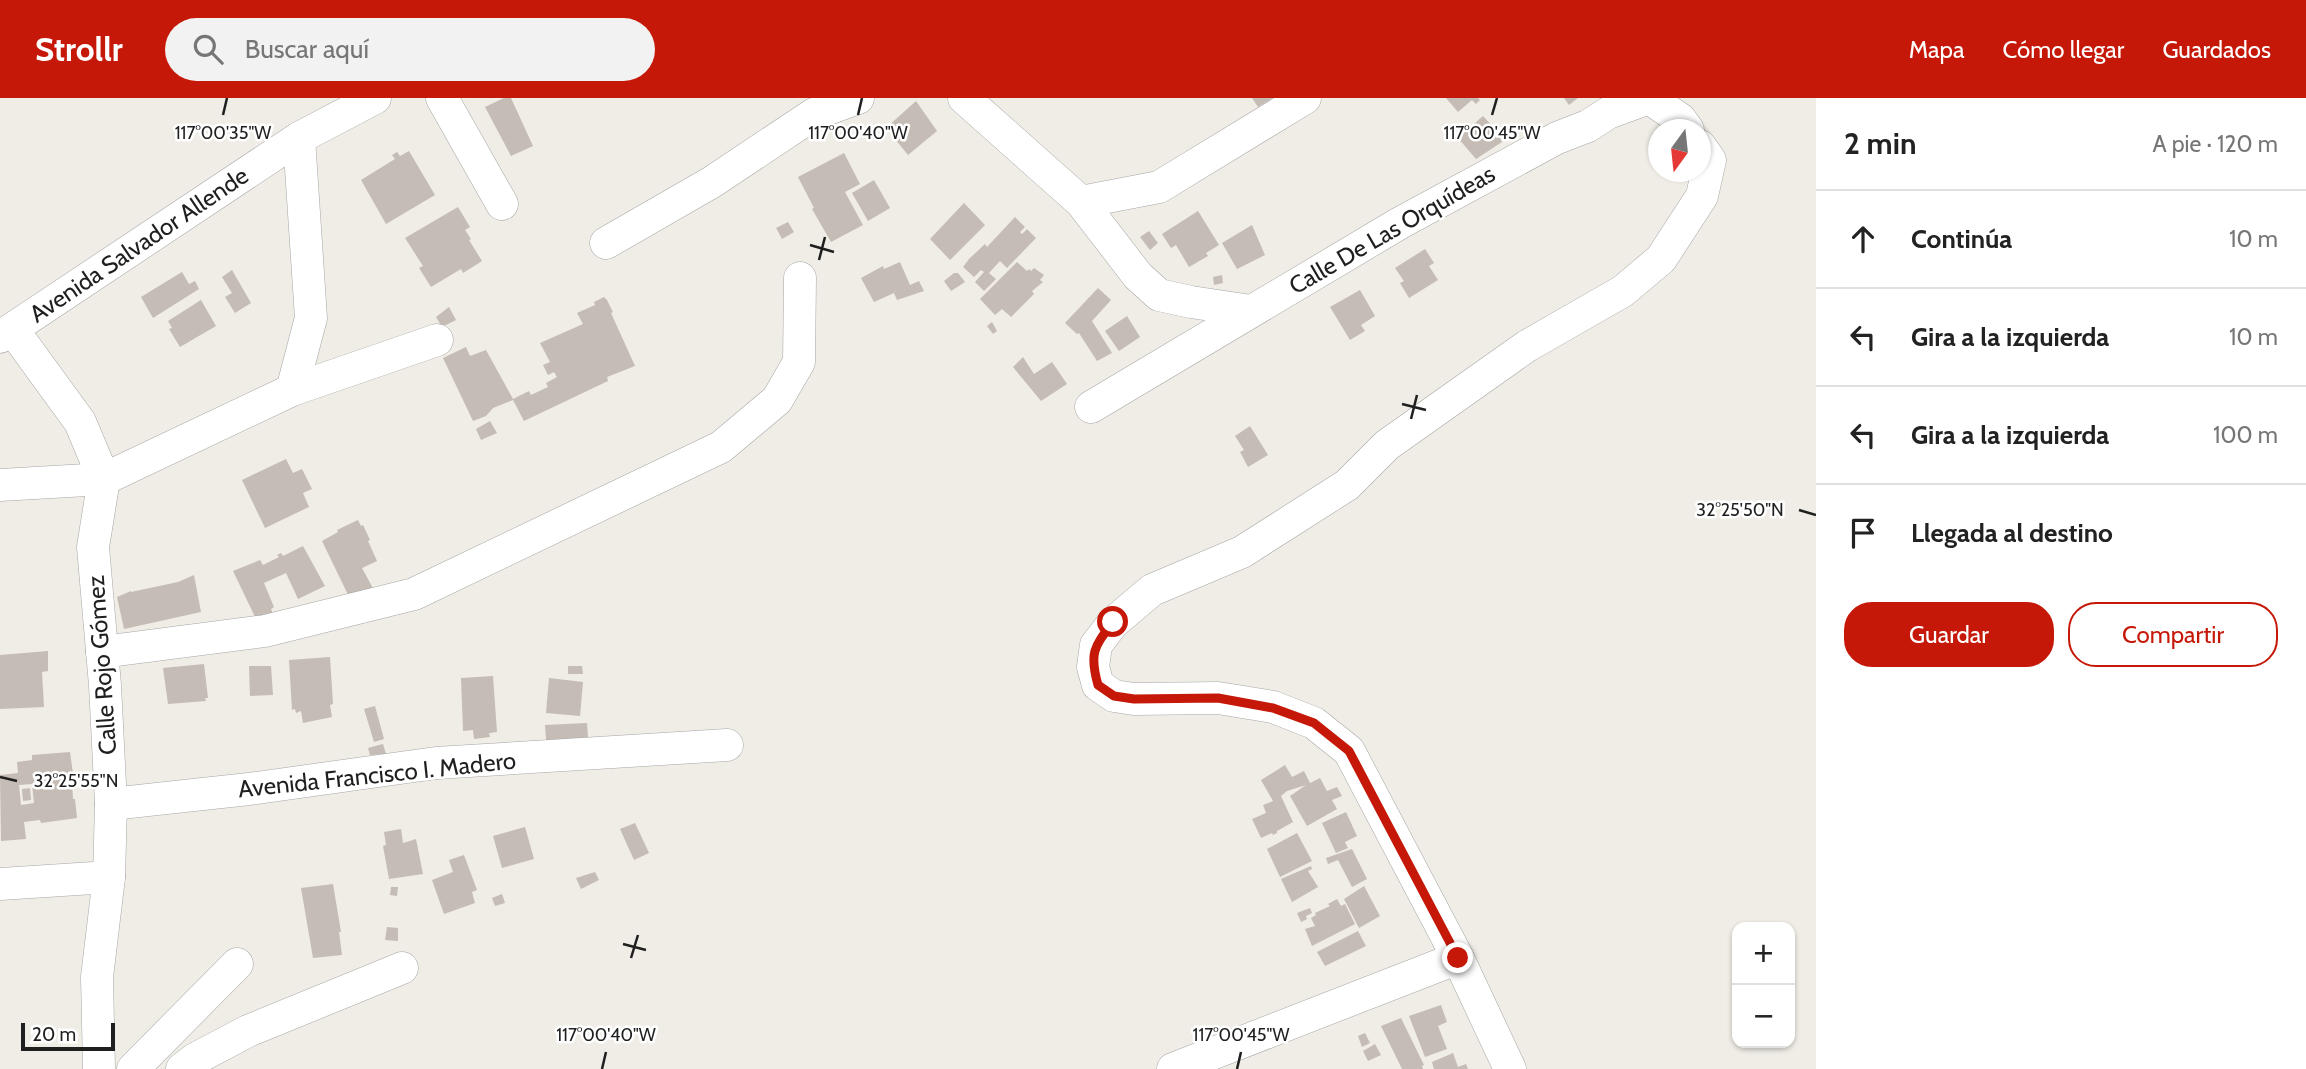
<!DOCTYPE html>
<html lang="es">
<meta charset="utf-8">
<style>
:root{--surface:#fff;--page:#f2f2f2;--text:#222;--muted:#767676;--line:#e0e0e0;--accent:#c61808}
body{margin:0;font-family:Cabin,sans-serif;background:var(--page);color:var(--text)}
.controls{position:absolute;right:21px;bottom:21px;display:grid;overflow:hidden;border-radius:14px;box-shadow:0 2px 5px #0004}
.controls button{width:63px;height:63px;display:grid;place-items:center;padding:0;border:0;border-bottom:2px solid var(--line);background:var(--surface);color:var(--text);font:35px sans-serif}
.compass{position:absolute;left:1648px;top:21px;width:63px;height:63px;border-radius:50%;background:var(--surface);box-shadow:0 2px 5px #0004;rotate:195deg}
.scale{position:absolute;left:21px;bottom:18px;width:94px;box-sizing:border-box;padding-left:7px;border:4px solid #1f1f1f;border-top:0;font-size:19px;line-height:24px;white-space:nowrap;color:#1f1f1f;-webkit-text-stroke:5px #fff;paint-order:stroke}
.stop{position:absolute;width:21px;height:21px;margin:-16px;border:5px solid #c61808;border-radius:50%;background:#fff}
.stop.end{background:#c61808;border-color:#fff;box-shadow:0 2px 7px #0008}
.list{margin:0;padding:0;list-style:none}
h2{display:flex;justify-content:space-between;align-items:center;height:91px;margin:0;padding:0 28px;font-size:30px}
h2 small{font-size:23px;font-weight:400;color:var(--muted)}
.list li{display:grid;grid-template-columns:46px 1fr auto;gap:21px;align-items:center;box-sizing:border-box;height:98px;padding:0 28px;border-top:2px solid var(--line)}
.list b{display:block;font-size:26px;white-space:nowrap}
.list em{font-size:23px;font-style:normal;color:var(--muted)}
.actions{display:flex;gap:14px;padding:21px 28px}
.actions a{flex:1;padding:16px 0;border:2px solid var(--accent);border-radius:28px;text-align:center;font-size:24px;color:var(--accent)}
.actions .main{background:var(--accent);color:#fff}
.icon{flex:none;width:38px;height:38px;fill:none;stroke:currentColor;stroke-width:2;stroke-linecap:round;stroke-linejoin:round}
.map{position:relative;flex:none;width:1816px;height:971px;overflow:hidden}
header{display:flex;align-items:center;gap:42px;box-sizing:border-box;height:98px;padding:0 35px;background:var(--accent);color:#fff}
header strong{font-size:33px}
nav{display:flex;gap:38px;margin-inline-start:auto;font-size:24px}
.search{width:490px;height:63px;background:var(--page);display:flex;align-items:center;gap:18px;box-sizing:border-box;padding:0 24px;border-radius:38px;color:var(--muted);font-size:26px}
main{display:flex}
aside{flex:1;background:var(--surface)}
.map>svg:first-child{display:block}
</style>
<header>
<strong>Strollr</strong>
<div class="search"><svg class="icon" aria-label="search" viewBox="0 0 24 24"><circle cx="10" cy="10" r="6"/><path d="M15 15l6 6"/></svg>Buscar aquí</div>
<nav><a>Mapa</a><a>Cómo llegar</a><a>Guardados</a></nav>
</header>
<main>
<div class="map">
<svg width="1816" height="971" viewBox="0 0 1816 971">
<rect width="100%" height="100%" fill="#efede5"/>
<g fill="#c4bcb5" fill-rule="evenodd">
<path d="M504,0H511L533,48L511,58L485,9Z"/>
<path d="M1252,0H1273L1258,9Z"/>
<path d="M1446,0H1478L1480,2L1476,6L1472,2L1458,14Z"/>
<path d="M1564,0H1578L1569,7Z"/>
<path d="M916,3L937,33L908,57L886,30Z"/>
<path d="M1483,18L1496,32L1502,44L1476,61L1458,40Z"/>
<path d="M409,53L435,97L386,126L361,82L395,61L392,57L397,54L400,58Z"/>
<path d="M844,55L860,86L845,94L863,127L831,144L812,111L814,110L798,79Z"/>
<path d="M874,82L890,110L868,123L852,95Z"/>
<path d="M964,105L985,127L950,162L930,141Z"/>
<path d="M458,109L470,129L465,132L471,141L469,142L482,163L463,175L461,171L431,189L419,170L423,168L405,140Z"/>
<path d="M1198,113L1219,147L1206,155L1208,158L1189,169L1176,147L1171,150L1162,136Z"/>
<path d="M1015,119L1025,129L1020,134L1022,136L1027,131L1036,140L1007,170L1000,163L989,175L996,181L984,193L975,184L984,174L981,172L974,179L963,169L969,161L985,146L987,149Z"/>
<path d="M788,124L794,134L782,141L776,130Z"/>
<path d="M1252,127L1265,157L1237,171L1222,145Z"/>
<path d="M1149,133L1158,145L1150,152L1140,139Z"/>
<path d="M1425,151L1434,165L1429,168L1438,182L1409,200L1400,185L1404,183L1395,170Z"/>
<path d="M900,164L910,187L919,183L924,193L897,202L894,195L874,204L861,180L883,168L884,171Z"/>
<path d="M1017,164L1027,173L1029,171L1031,173L1034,170L1044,177L1040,182L1043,184L1032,193L1034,196L1011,219L1002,211L995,217L980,201Z"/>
<path d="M232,172L251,205L235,215L225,199L232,195L222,179Z"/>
<path d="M182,174L189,186L195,183L199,191L153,220L141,199Z"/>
<path d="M954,175H958L965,184L951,193L944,183Z"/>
<path d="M1222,177L1223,185L1214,187L1213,179Z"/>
<path d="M1098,190L1111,202L1092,223L1112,255L1097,263L1079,235L1077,236L1065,225Z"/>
<path d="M1360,192L1375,218L1361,227L1365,233L1350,242L1330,209Z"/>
<path d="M604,199L607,202L613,214L611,215L635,268L607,279L608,283L524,323L513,302L493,310L486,318L473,323L443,260L466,249L470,258L486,252L513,301L529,293L531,297L548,289L546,285L557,279L554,274L548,277L543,267L550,264L540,245L583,226L577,215L595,207L594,204Z"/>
<path d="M201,202L216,228L180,249L169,231L172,230L168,223Z"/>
<path d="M449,209L456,222L442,229L436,219Z"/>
<path d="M1127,218L1140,239L1119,253L1105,233Z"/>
<path d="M992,224L997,233L993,236L987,228Z"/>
<path d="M1023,259L1034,276L1052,264L1067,286L1041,303L1013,269Z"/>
<path d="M490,323L497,335L481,342L476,331Z"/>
<path d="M1250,328L1268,357L1248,369L1240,354L1244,352L1235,338Z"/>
<path d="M286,361L293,375L302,371L312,391L303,395L309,409L265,430L242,382Z"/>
<path d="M358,422L361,428L363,427L370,442L368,443L377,463L362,470L375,494L352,505L322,443L338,434L337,432Z"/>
<path d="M303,448L325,488L298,501L286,475L264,485L274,509L271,511L273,516L257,523L233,473L260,462L263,467L279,459L277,457L281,455L283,458Z"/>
<path d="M194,477L201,514L124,531L117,499L131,493V494L178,484Z"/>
<path d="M48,553V573L42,574L44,609L0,611V557Z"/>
<path d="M330,559L333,606L330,607L332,619L303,625L301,613L296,615L295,611L292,612L289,562Z"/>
<path d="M204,566L208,600H205L206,603L168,606L163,570Z"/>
<path d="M249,568H271L273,597L250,598Z"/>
<path d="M568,568H582L583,576H568Z"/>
<path d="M493,578L497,634L489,635L490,639L474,641L473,632L463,633L461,580Z"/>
<path d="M549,580L583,584L580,618L546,615Z"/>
<path d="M375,608L384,641L374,644L364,611Z"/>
<path d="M587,625L589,653L547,655L545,627Z"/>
<path d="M383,646L386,656L370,657L368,650Z"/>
<path d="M70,654L74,683L72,684L73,701H75L77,720L41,725L40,722L24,724L26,741L1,743L0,677L18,675L17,664L32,662V657ZM32,686L34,705L21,707L19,687Z"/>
<path d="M1285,667L1292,679L1304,673L1310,685L1320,680L1327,693L1337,689L1342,698L1332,702L1337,711L1307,728L1290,698L1306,687L1287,693L1281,698L1293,724L1277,733V735L1273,737L1272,735L1261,740L1252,721L1266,715L1263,707L1273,703L1261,682Z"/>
<path d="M30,690L31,702L23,703L22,691Z"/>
<path d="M1346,714L1357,738L1345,744L1348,750L1336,755L1322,725Z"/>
<path d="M635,725L649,755L634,762L620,731Z"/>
<path d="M525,729L534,761L502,770L493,738Z"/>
<path d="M401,731L403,745L416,741L423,776L389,781L383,748L386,747L384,734Z"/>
<path d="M1297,735L1312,763L1280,779L1267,751Z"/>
<path d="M1352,751L1367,781L1352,789L1338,762L1328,766L1326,760Z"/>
<path d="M464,757L477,792L472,794L475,805L444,816L432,782L453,774L449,762Z"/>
<path d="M1311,768L1312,771L1308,773L1318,789L1292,804L1281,781Z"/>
<path d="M595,774L599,782L581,791L576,780Z"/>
<path d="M333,786L341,834H339L342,857L313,860L301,790Z"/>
<path d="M1364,788L1380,818L1359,830L1344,801Z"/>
<path d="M391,789H398L397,798L390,797Z"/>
<path d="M502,796L505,805L495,808L492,800Z"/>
<path d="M1337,801L1341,808L1345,806L1355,826L1312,848L1305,831L1315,828L1311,820L1316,817L1315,815L1330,808L1328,806Z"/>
<path d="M1310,810L1312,815L1306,818L1307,821L1301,824L1297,815Z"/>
<path d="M387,829L398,830V843L385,842Z"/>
<path d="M1358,833L1366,848L1325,868L1317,854Z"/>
<path d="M1441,907L1447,924L1438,928L1447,951L1425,959L1409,918Z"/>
<path d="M1401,920L1424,967L1422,968L1423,971H1402L1381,928Z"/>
<path d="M1365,935L1370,945L1362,949L1358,938Z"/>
<path d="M1375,946L1381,957L1368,963L1363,953Z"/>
<path d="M1453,955L1458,969L1466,966L1468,971H1434L1432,964Z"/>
</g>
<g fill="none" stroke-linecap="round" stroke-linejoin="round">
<defs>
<g id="minor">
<path d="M442,0L502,106"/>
<path d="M964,0L1081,104L1138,178L1159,197L1191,204L1251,213"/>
<path d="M1081,104L1159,89L1305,0"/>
<path d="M606,145L712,84L814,16L858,0"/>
<path d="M13,232L80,324L104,381L93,449L105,587L111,706L109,779L97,879L99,971"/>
<path d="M0,239L299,40L375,0"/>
<path d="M292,292L311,220L299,40"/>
<path d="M1091,309L1400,125L1557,40L1588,28L1608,15L1649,0L1680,21L1688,32"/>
<path d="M0,387L104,381L292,292L437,242"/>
<path d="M102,554L265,533L414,496L721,349L777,302L799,264L800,180"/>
<path d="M111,706L249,691L436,665L727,647"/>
<path d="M0,786L109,779"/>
<path d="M133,971L237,866"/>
<path d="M182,971L195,961L248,933L402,870"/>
<path d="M1173,971L1458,860"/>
<path d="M1510,971L1458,860L1349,653L1314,625L1273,609L1218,600L1134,601L1114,598L1098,587L1093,569L1096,547L1113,525L1152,492L1242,454L1347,387L1387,347L1527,248L1623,193L1661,161L1702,98L1710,62L1700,48"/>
</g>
</defs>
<use href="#minor" stroke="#a6a6a6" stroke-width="33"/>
<use href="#minor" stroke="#fff" stroke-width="32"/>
</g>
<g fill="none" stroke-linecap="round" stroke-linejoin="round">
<path stroke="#c61808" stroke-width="9" d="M1113,524C1094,549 1089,555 1098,587L1114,598L1134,601L1218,600L1273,610L1314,625L1349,653L1458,860"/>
</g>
<path fill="none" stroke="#1f1f1f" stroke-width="2.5" d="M223,17L227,0M858,17L862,0M1492,17L1497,0M810,147L834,154M819,162L825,139M1402,306L1426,312M1411,321L1417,297M1799,412L1816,417M0,679L17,683M623,846L646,852M631,860L638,837M602,971L606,954M1237,971L1241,954"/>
<g text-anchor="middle" stroke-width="5" stroke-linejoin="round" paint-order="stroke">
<g font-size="24" fill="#1f1f1f" stroke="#fff">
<text transform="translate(1392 132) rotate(-30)" y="8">Calle De Las Orquídeas</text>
<text transform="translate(139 147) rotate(-34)" y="8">Avenida Salvador Allende</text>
<text transform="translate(102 567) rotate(-94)" y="8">Calle Rojo Gómez</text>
<text transform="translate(377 677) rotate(-6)" y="8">Avenida Francisco I. Madero</text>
</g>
</g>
<g font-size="18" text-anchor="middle" fill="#1f1f1f" stroke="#fff" stroke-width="5" stroke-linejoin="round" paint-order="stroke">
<text x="223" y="41">117°00'35"W</text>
<text x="858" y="41">117°00'40"W</text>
<text x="1492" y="41">117°00'45"W</text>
<text x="1740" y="418">32°25'50"N</text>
<text x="76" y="689">32°25'55"N</text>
<text x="606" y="943">117°00'40"W</text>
<text x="1241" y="943">117°00'45"W</text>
</g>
</svg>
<div class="controls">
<button>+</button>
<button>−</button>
</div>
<svg class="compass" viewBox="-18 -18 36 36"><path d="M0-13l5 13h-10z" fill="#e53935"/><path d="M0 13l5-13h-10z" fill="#767676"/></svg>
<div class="scale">20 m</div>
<div class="stop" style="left:1113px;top:524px"></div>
<div class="stop end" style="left:1458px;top:860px"></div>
</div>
<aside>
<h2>2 min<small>A pie · 120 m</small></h2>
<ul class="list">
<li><svg class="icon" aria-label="ahead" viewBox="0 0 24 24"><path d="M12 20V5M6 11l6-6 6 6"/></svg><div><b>Continúa</b></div><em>10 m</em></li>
<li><svg class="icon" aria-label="left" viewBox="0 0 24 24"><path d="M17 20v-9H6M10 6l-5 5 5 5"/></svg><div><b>Gira a la izquierda</b></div><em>10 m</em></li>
<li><svg class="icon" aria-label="left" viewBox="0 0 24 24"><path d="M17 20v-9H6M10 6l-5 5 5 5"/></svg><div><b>Gira a la izquierda</b></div><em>100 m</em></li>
<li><svg class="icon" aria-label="arrive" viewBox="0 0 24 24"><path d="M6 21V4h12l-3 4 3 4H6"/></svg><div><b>Llegada al destino</b></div></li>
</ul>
<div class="actions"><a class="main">Guardar</a><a>Compartir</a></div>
</aside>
</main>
